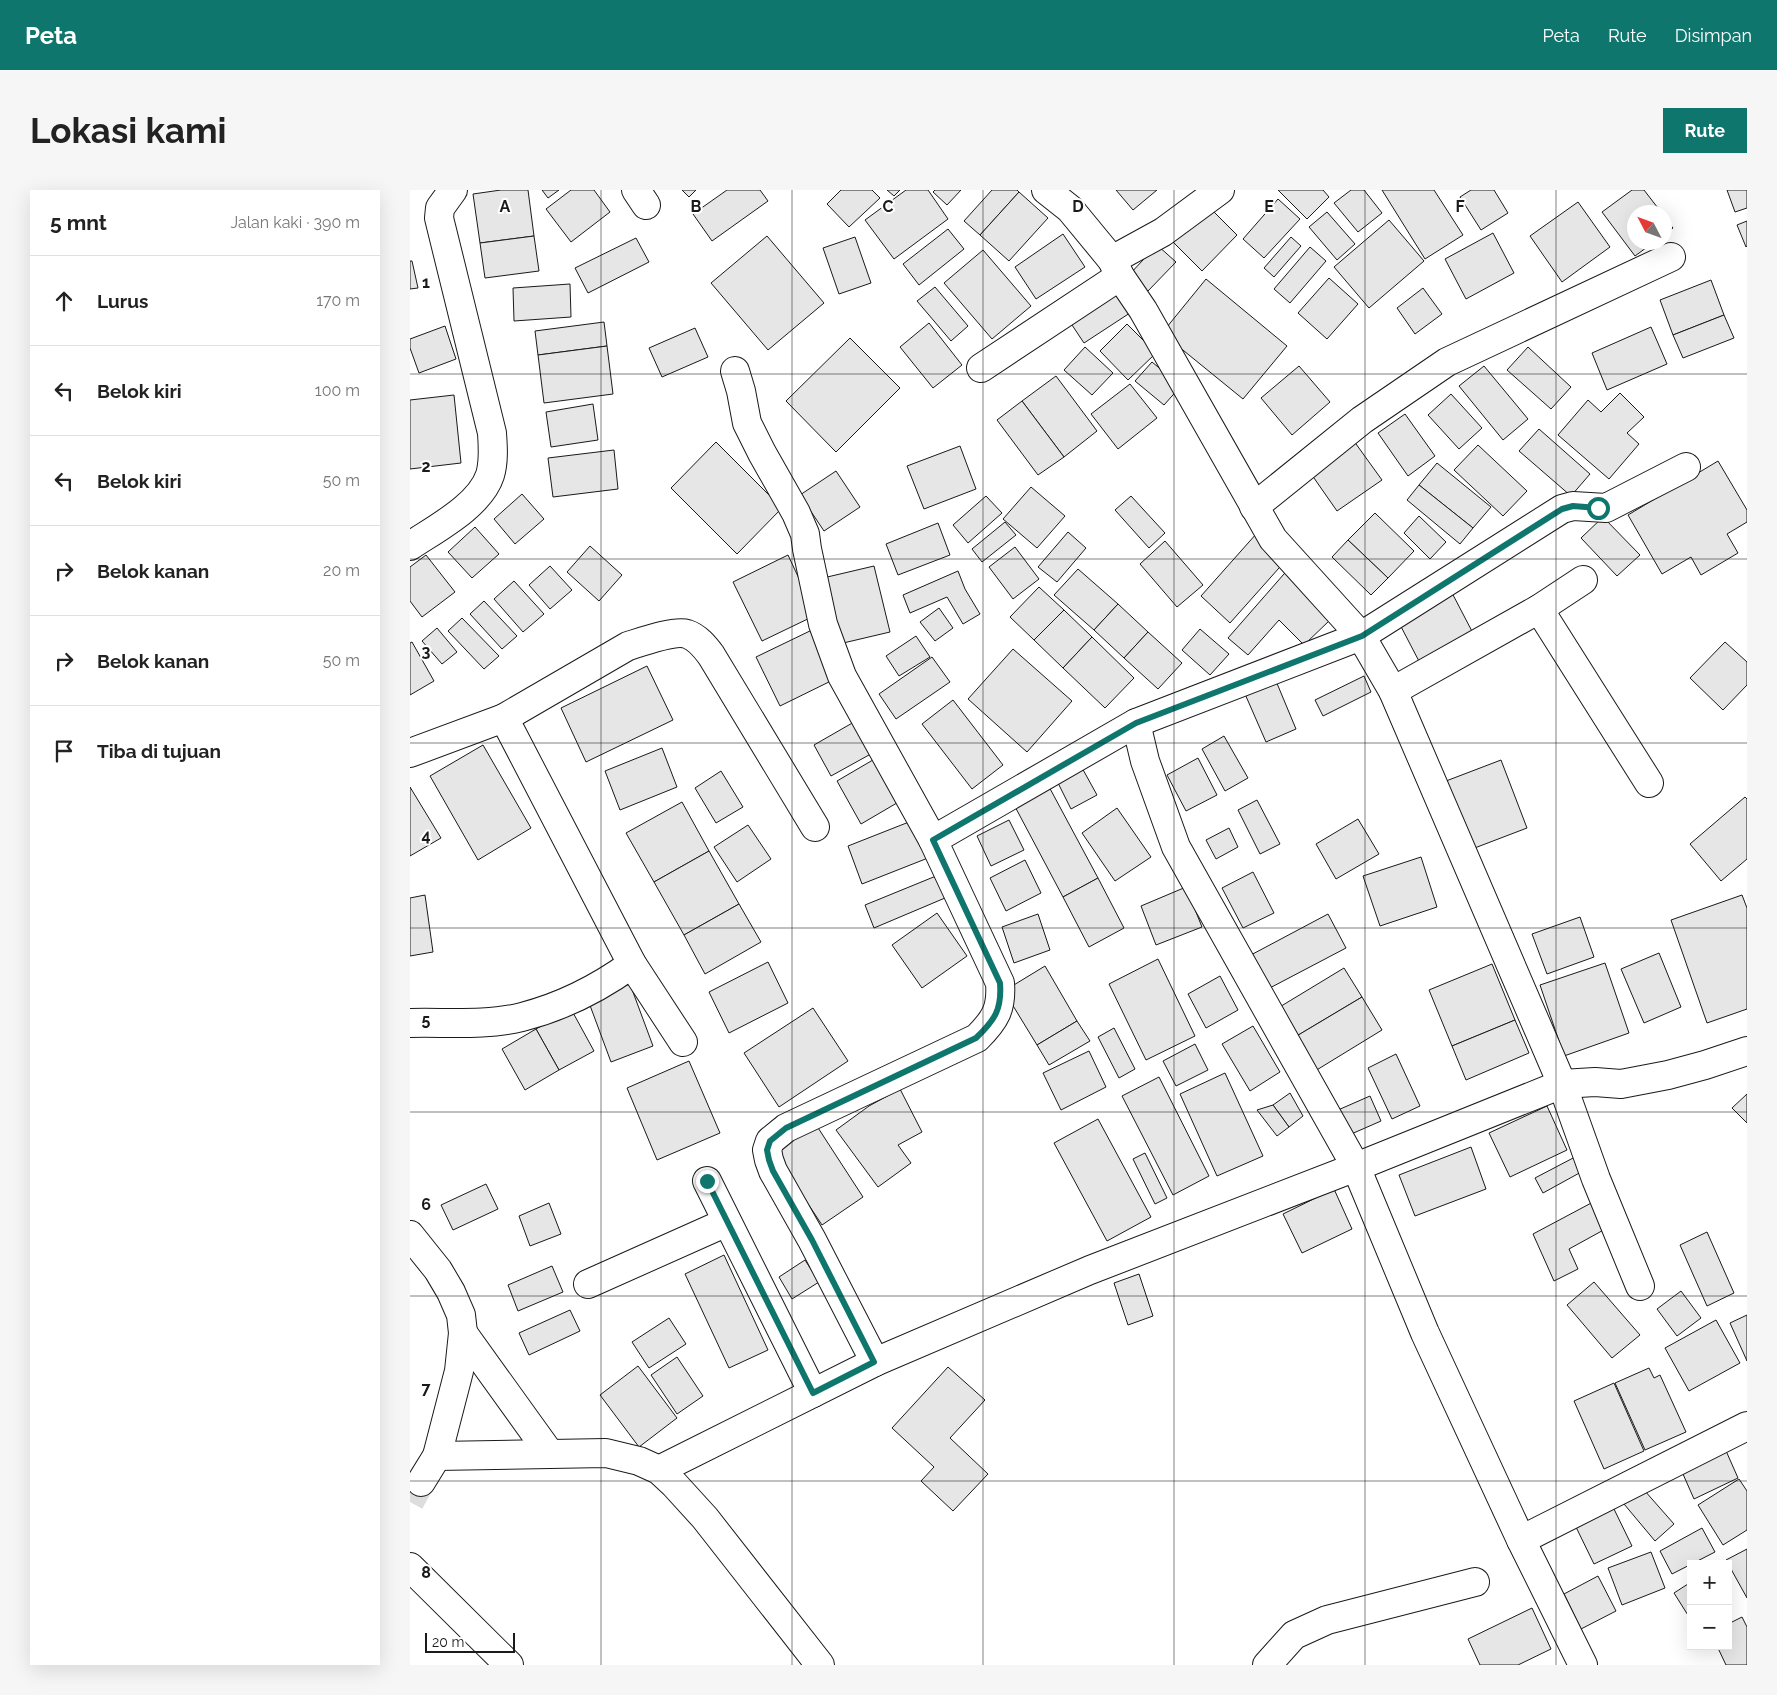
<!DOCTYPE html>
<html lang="id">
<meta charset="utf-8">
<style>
:root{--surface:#fff;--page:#f6f6f6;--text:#222;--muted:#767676;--line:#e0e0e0;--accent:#0f766e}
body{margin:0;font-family:Raleway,sans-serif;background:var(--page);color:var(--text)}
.controls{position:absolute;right:15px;bottom:15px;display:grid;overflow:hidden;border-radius:0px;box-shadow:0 5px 20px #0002}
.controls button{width:45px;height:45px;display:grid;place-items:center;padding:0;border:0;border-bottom:1px solid var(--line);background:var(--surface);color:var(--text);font:25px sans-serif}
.compass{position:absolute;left:1217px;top:15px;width:45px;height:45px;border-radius:50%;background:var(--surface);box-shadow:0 5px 20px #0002;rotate:311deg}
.scale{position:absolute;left:15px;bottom:12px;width:90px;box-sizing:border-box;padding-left:5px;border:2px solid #1a1a1a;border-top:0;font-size:14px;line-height:18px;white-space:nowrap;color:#1a1a1a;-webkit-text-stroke:4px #fff;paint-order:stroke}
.stop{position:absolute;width:15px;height:15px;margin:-11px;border:4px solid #0f766e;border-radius:50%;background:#fff}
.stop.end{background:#0f766e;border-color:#fff;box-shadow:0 1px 5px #0008}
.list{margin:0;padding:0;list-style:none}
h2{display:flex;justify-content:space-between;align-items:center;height:65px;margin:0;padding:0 20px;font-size:21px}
h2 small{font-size:16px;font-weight:400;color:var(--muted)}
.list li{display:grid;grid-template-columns:32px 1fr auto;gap:15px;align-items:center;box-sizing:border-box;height:90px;padding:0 20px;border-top:1px solid var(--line)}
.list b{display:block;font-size:19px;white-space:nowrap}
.list em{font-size:16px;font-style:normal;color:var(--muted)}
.icon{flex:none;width:28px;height:28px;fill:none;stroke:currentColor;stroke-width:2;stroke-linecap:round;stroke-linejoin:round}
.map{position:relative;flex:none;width:1337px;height:1475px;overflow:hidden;border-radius:0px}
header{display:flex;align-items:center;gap:30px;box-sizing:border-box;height:70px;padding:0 25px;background:var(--accent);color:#fff}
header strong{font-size:24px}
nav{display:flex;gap:28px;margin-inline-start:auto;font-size:18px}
.intro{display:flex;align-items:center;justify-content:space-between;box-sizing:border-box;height:120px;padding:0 30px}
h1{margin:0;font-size:35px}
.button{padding:12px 22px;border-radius:0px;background:var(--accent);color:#fff;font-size:18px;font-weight:700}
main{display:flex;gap:30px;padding:0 30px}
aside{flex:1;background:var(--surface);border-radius:0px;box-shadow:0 5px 20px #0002}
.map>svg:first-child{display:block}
</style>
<header>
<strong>Peta</strong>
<nav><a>Peta</a><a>Rute</a><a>Disimpan</a></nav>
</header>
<div class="intro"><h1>Lokasi kami</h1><a class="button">Rute</a></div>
<main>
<aside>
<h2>5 mnt<small>Jalan kaki · 390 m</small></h2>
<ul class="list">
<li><svg class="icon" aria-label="ahead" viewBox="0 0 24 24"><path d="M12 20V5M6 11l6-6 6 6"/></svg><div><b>Lurus</b></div><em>170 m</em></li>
<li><svg class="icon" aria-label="left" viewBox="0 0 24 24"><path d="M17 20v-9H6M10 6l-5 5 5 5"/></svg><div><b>Belok kiri</b></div><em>100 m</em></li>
<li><svg class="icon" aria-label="left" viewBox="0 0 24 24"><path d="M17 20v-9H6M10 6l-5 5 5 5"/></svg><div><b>Belok kiri</b></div><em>50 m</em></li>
<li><svg class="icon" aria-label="right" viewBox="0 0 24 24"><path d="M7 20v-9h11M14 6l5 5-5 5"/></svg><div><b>Belok kanan</b></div><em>20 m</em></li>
<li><svg class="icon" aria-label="right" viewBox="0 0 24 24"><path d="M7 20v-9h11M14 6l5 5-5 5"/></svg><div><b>Belok kanan</b></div><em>50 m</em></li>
<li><svg class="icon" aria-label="arrive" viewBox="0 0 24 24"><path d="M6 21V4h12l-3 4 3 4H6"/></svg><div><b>Tiba di tujuan</b></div></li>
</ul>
</aside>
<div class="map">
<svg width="1337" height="1475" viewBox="0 0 1337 1475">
<rect width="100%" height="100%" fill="#fff"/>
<g fill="#e6e6e6" stroke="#1a1a1a">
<path d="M91,0H118L124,46L70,53L63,4Z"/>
<path d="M132,0H149L138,8Z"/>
<path d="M161,0H184L200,22L161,52L136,19Z"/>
<path d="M272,0H286L279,7Z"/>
<path d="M317,0H350L358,11L302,51L283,24Z"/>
<path d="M431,0H462L470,8L439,37L417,14Z"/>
<path d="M477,0H490L484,6Z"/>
<path d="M496,0H518L538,29L484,69L455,30Z"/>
<path d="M525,0H551L537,15L523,2Z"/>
<path d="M582,0H607L609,2L570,45L554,31Z"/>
<path d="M706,0H747L723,20Z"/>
<path d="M868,0H913L919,7L897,29Z"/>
<path d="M941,0H954L972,23L948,42L924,13Z"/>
<path d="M972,0H1024L1053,45L1015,69Z"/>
<path d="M1061,0H1084L1098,23L1071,40L1050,7Z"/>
<path d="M1222,0H1234L1251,22H1224V52H1244L1225,66L1192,22Z"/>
<path d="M1317,0H1337V18L1325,22Z"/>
<path d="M609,2L638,28L599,71L570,45Z"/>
<path d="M868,9L890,29L854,68L833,49Z"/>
<path d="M1168,12L1200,57L1152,92L1120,46Z"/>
<path d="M796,14L827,45L792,81L761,50Z"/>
<path d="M917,22L945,54L927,70L899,37Z"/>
<path d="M1254,27L1263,38L1254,45Z"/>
<path d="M979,30L1014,71L959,118L924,77Z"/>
<path d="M1337,31V56L1336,57L1327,35Z"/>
<path d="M538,39L554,59L509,95L493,74Z"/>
<path d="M1083,43L1104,83L1056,109L1035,69Z"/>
<path d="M653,44L675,77L626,109L605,77Z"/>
<path d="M124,46L129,81L75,88L70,53Z"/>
<path d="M357,46L414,113L358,160L301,93Z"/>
<path d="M445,47L461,93L429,104L413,58Z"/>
<path d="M881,47L891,56L864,87L854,78Z"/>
<path d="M226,48L239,72L178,103L165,78Z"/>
<path d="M747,55L766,72L737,102L719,85Z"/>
<path d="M900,57L916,71L880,113L864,99Z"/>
<path d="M573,60L621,116L582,149L534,93Z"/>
<path d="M0,71H2L8,98L0,99Z"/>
<path d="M919,88L948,114L917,149L888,123Z"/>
<path d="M796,89L877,156L833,209L752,143Z"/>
<path d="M1301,90L1314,125L1263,145L1250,110Z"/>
<path d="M708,91L726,119L674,153L656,126Z"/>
<path d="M160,94L161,127L104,131L103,98Z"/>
<path d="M525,97L558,136L541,151L507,111Z"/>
<path d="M1013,98L1032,124L1005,144L987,118Z"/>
<path d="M1314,125L1324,148L1273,168L1263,145Z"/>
<path d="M194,132L197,156L128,165L125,141Z"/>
<path d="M519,133L552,175L523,198L490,157Z"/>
<path d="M717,134L746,163L718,190L690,161Z"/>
<path d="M35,136L46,169L9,183L0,158V149Z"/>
<path d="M1241,137L1257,174L1197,200L1182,163Z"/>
<path d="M285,138L298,167L252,187L239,158Z"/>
<path d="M440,148L490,198L426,262L376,211Z"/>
<path d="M197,156L203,204L134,213L128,165Z"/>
<path d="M675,157L703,183L682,205L654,180Z"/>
<path d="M1118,157L1161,197L1141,219L1097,180Z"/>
<path d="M742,172L771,196L754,215L725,191Z"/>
<path d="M889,176L920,212L882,245L851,208Z"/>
<path d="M1074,176L1118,229L1093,250L1049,196Z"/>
<path d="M646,186L687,241L654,267L612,211Z"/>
<path d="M720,194L747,228L708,259L681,224Z"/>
<path d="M1210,203L1234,227L1217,243L1229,254L1199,289L1148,245L1178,210L1191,222Z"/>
<path d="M1041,204L1072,238L1049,259L1018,225Z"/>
<path d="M44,205L51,273L0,279V210Z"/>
<path d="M612,211L654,267L628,285L587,230Z"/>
<path d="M183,214L188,250L141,257L136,222Z"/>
<path d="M995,224L1025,266L998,286L968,243Z"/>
<path d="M1129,239L1180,284L1161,306L1109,261Z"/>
<path d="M941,247L972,290L927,321L897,278Z"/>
<path d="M306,252L372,318L327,364L261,298Z"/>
<path d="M1068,255L1117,301L1093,326L1044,280Z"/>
<path d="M550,256L566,299L514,319L497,276Z"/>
<path d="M204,260L208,299L143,307L138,268Z"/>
<path d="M1308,271L1337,320V332L1317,344L1328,363L1291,385L1281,367L1252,384L1218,325Z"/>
<path d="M1027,273L1081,317L1063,338L1009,295Z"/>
<path d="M426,281L450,317L414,341L390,305Z"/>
<path d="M1009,295L1063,338L1050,354L997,310Z"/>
<path d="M621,297L655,326L627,358L593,329Z"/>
<path d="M112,304L134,329L105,354L84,329Z"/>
<path d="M576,306L592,323L558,353L543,335Z"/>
<path d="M721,306L755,343L739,358L705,320Z"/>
<path d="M965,323L1004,361L978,388L938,350Z"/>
<path d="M1009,326L1036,352L1020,369L994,343Z"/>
<path d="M1193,327L1230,365L1207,386L1171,348Z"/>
<path d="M595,332L606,345L572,372L562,359Z"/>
<path d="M528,333L540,365L488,385L476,354Z"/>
<path d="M65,337L89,364L62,388L38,362Z"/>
<path d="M658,342L676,358L647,392L628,377Z"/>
<path d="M847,343L877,369L820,433L791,406Z"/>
<path d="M938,350L978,388L961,405L922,367Z"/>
<path d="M755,351L793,395L767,417L730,374Z"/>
<path d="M180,356L212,385L189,411L157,382Z"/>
<path d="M605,357L629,389L603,409L579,377Z"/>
<path d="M16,365L45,402L12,427L0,411V377Z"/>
<path d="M378,365L406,425L352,451L323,392Z"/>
<path d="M140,376L162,400L140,419L119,395Z"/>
<path d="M464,376L480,442L429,454L413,388Z"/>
<path d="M881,376L901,393L893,403L920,430L894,455L869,430L838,465L818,448Z"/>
<path d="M668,379L708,414L684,440L644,405Z"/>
<path d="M548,381L555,399L570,424L553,434L537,407L500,423L493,405Z"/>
<path d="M104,391L134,424L113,442L84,409Z"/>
<path d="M629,397L654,420L624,450L600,427Z"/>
<path d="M1041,401L1065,447L1011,475L987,429Z"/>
<path d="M74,411L107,446L92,459L60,424Z"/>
<path d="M708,414L738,442L714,468L684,440Z"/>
<path d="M529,418L543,438L525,451L510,432Z"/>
<path d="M654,420L682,447L653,478L624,450Z"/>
<path d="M52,428L89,466L74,479L38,441Z"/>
<path d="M27,438L47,462L32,474L12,451Z"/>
<path d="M404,439L427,488L370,516L346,467Z"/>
<path d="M790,439L819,464L800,485L772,460Z"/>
<path d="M738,442L772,473L748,499L714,468Z"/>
<path d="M506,446L520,467L489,486L476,466Z"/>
<path d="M682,447L724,488L695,518L653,478Z"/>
<path d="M2,452L24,491L0,505V453Z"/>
<path d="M1315,452L1337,472V495L1313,520L1280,488Z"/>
<path d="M603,459L662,511L617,562L558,509Z"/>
<path d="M522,467L540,492L486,529L469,504Z"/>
<path d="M237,476L263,530L176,572L151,518Z"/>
<path d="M954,486L961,502L913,526L905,510Z"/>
<path d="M866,491L886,539L856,552L835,504Z"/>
<path d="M543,510L593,575L562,599L512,534Z"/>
<path d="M451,528L468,560L421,586L404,555Z"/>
<path d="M814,546L838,588L815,601L792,559Z"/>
<path d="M73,555L121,638L68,670L20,586Z"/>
<path d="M252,558L267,597L210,620L195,581Z"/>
<path d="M468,567L492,610L451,634L427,591Z"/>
<path d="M788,568L807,605L776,621L757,585Z"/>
<path d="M1091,570L1117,638L1062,659L1036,591Z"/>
<path d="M671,576L687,605L661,619L646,589Z"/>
<path d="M311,581L333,617L306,633L285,598Z"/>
<path d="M637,593L688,688L653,707L602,611Z"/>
<path d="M0,597L31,648L0,666Z"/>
<path d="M1335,607L1337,609V669L1311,691L1280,654Z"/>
<path d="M847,610L870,654L850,664L828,620Z"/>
<path d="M272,612L299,661L244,692L216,643Z"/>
<path d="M707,618L741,667L705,691L672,643Z"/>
<path d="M948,629L969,664L926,689L906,654Z"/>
<path d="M504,630L518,668L452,694L438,656Z"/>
<path d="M599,630L614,660L581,676L567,646Z"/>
<path d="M338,635L361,669L327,692L304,657Z"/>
<path d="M819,638L828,657L806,669L796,650Z"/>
<path d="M299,661L329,714L274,745L244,692Z"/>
<path d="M1011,667L1027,717L970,736L953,686Z"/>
<path d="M615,670L631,703L596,721L580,688Z"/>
<path d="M843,682L864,723L833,738L812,698Z"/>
<path d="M526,686L535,708L464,738L455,715Z"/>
<path d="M688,688L714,738L679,757L653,707Z"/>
<path d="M776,697L792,737L746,755L731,716Z"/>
<path d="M15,705L23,762L0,766V708Z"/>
<path d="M1332,705L1337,718V819L1297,833L1261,730Z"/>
<path d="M329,714L351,752L295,784L274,745Z"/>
<path d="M527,723L557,766L512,798L482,755Z"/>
<path d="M628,724L640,760L604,773L592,737Z"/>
<path d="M918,724L936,758L856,800L839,766Z"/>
<path d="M1170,727L1184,767L1137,784L1122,744Z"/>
<path d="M1249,763L1271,817L1234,833L1211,779Z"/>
<path d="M748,769L785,846L736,870L699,794Z"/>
<path d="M358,772L378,813L319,843L299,802Z"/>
<path d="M1195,773L1219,843L1154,866L1130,795Z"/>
<path d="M1082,774L1105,830L1042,856L1019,800Z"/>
<path d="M635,776L667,831L627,855L594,801Z"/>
<path d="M934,778L952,807L885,847L868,818Z"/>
<path d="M810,786L828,820L796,838L778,804Z"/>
<path d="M220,794L243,856L201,872L178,810Z"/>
<path d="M952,807L972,840L905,881L885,847Z"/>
<path d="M403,818L438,871L369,917L334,863Z"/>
<path d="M161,819L184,861L149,880L126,839Z"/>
<path d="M1105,830L1119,863L1056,890L1042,856Z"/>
<path d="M667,831L680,851L639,875L627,855Z"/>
<path d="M843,836L870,882L840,901L812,854Z"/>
<path d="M704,838L725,879L709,888L688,847Z"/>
<path d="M126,839L149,880L115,900L92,859Z"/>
<path d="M785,854L798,880L766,896L753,871Z"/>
<path d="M679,861L696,897L651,920L633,883Z"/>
<path d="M986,864L1010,916L982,929L958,878Z"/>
<path d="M279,871L310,943L247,970L217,898Z"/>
<path d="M815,883L853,966L807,986L770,904Z"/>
<path d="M749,887L799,986L763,1005L712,906Z"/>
<path d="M490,899L512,942L488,955L501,973L468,997L426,940L459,916Z"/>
<path d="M880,903L893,926L879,937L863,915Z"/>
<path d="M1337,904V933L1322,918Z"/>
<path d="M960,906L971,931L939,945L928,920Z"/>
<path d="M863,915L879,937L867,946L847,920Z"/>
<path d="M1137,916L1157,960L1100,987L1079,943Z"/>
<path d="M401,927L453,1007L412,1035L359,955Z"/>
<path d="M688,929L741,1027L697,1051L644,953Z"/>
<path d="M1061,957L1076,999L1005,1026L989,985Z"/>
<path d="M735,963L757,1008L745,1014L723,969Z"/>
<path d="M1165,967L1173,981L1133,1003L1125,988Z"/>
<path d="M76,994L88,1019L43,1040L31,1015Z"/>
<path d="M924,999L942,1039L892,1063L873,1024Z"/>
<path d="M1185,1011L1199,1037L1159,1059L1168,1079L1144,1091L1123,1044Z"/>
<path d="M139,1013L151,1044L120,1056L109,1026Z"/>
<path d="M1297,1042L1324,1103L1297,1116L1270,1055Z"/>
<path d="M314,1065L358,1160L319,1178L275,1084Z"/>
<path d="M395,1070L409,1092L382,1109L369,1087Z"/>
<path d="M142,1076L153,1102L108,1121L98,1095Z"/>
<path d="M729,1084L743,1126L718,1135L704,1093Z"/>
<path d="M1184,1092L1230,1145L1202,1168L1157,1115Z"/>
<path d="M1271,1101L1291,1128L1267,1146L1247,1119Z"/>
<path d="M160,1120L170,1141L119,1165L109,1143Z"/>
<path d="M1337,1125V1171L1320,1133Z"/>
<path d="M259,1128L276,1154L239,1178L222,1152Z"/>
<path d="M1306,1130L1330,1173L1279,1201L1255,1158Z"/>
<path d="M267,1167L293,1206L267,1224L241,1185Z"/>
<path d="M228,1176L267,1228L229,1257L190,1205Z"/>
<path d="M538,1177L575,1210L540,1248L578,1284L543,1321L511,1291L524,1277L482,1238Z"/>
<path d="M1239,1178L1244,1188L1250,1185L1276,1242L1235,1260L1205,1193Z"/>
<path d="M1204,1193L1234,1261L1194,1279L1164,1211Z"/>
<path d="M1313,1254L1328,1288L1284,1309L1269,1275Z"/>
<path d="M1329,1289L1337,1301V1340L1313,1355L1288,1315Z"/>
<path d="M1227,1292L1264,1334L1245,1351L1209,1308Z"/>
<path d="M1203,1317L1222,1356L1184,1374L1165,1335Z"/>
<path d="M1292,1338L1305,1362L1262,1384L1250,1361Z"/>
<path d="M1337,1359V1408L1316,1370Z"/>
<path d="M1241,1362L1255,1398L1212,1415L1198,1378Z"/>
<path d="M1188,1386L1206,1421L1171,1439L1154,1404Z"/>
<path d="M1281,1392V1430L1264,1403Z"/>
<path d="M1122,1418L1141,1459L1108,1475H1070L1058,1449Z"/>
<path d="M1332,1427L1337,1437V1475H1316L1307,1456H1318V1434Z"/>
</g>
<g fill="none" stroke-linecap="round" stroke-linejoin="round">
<path stroke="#ddd" stroke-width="28" stroke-dasharray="28 14" stroke-linecap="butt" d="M0,1312L11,1292"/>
<defs>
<g id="minor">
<path d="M226,0L236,15"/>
<path d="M636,0L660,19L702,70L710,86L733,120L863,349L951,446L983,501L1152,894L1186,989L1230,1096"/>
<path d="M702,70L753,42L810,0"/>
<path d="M571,178L710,86"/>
<path d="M325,181L331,201L337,233L352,263L386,323L395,344L397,359L413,434L432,486L523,650L590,793C592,819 585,830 567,848L376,938L360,951L357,960L359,970L363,981L402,1050L465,1172"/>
<path d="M844,317L952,230L1037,172L1261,67"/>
<path d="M0,356C25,339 70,316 80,285C84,272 83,257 82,243L29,28L30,18L43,0"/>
<path d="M1129,419L1239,593"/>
<path d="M983,501L1129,419L1173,390"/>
<path d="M94,528L222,774L273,852"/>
<path d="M726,533L735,571L766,657L946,977L1015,1143L1111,1350L1173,1475"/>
<path d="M0,563L94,528L218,456C231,452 265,440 277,444C287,447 295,457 301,465L405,637"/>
<path d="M523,650L726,533L951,446L1152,319L1163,316L1196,318L1276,277"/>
<path d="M0,833C36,832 76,836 112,827C151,817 189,798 222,774"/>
<path d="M297,991L403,1203"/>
<path d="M0,1045L28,1080L41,1102L51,1125L53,1143L49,1181L27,1266L11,1292"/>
<path d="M178,1094L317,1032"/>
<path d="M53,1143L140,1264"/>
<path d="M27,1266L196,1263L229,1271L249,1280L264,1294L295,1328L410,1475"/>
<path d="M249,1280L465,1172L680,1080L946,977L1152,894L1185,892L1211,894L1258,885L1295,875L1337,861"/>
<path d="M1111,1350L1337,1236"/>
<path d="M857,1475L884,1445L917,1430L1065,1392"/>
</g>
<path id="motorway" d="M0,1377L99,1475"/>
</defs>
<use href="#minor" stroke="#1a1a1a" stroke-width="30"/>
<use href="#motorway" stroke="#1a1a1a" stroke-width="30"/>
<use href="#minor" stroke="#fff" stroke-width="28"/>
<use href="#motorway" stroke="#fff" stroke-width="28"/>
</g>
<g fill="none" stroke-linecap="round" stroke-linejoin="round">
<path stroke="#0f766e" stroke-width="6" d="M297,991L403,1203L464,1172L402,1050L363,981L359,970L357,960L360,951L376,938L566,848C585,830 592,819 590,793L523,650L726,533L952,446L1152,319L1163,316L1188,318"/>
</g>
<path fill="none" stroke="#1a1a1a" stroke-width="1" stroke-opacity="0.55" d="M191,0V1475M382,0V1475M573,0V1475M764,0V1475M955,0V1475M1146,0V1475M0,184H1337M0,369H1337M0,553H1337M0,738H1337M0,922H1337M0,1106H1337M0,1291H1337"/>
<g font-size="16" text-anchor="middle" font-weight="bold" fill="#1a1a1a" stroke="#fff" stroke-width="4" stroke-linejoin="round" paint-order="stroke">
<text x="95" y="22">A</text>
<text x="286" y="22">B</text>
<text x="478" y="22">C</text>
<text x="668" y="22">D</text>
<text x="859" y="22">E</text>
<text x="1050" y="22">F</text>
<text x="16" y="98">1</text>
<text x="16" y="282">2</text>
<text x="16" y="467">3</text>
<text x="16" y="651">4</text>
<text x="16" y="835">5</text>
<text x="16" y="1020">6</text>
<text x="16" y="1204">7</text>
<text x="16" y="1388">8</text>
</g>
</svg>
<div class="controls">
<button>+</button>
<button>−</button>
</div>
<svg class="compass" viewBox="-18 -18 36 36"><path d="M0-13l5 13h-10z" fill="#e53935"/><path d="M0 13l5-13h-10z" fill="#767676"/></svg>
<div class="scale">20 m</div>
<div class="stop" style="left:1188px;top:318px"></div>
<div class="stop end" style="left:297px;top:991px"></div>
</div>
</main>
